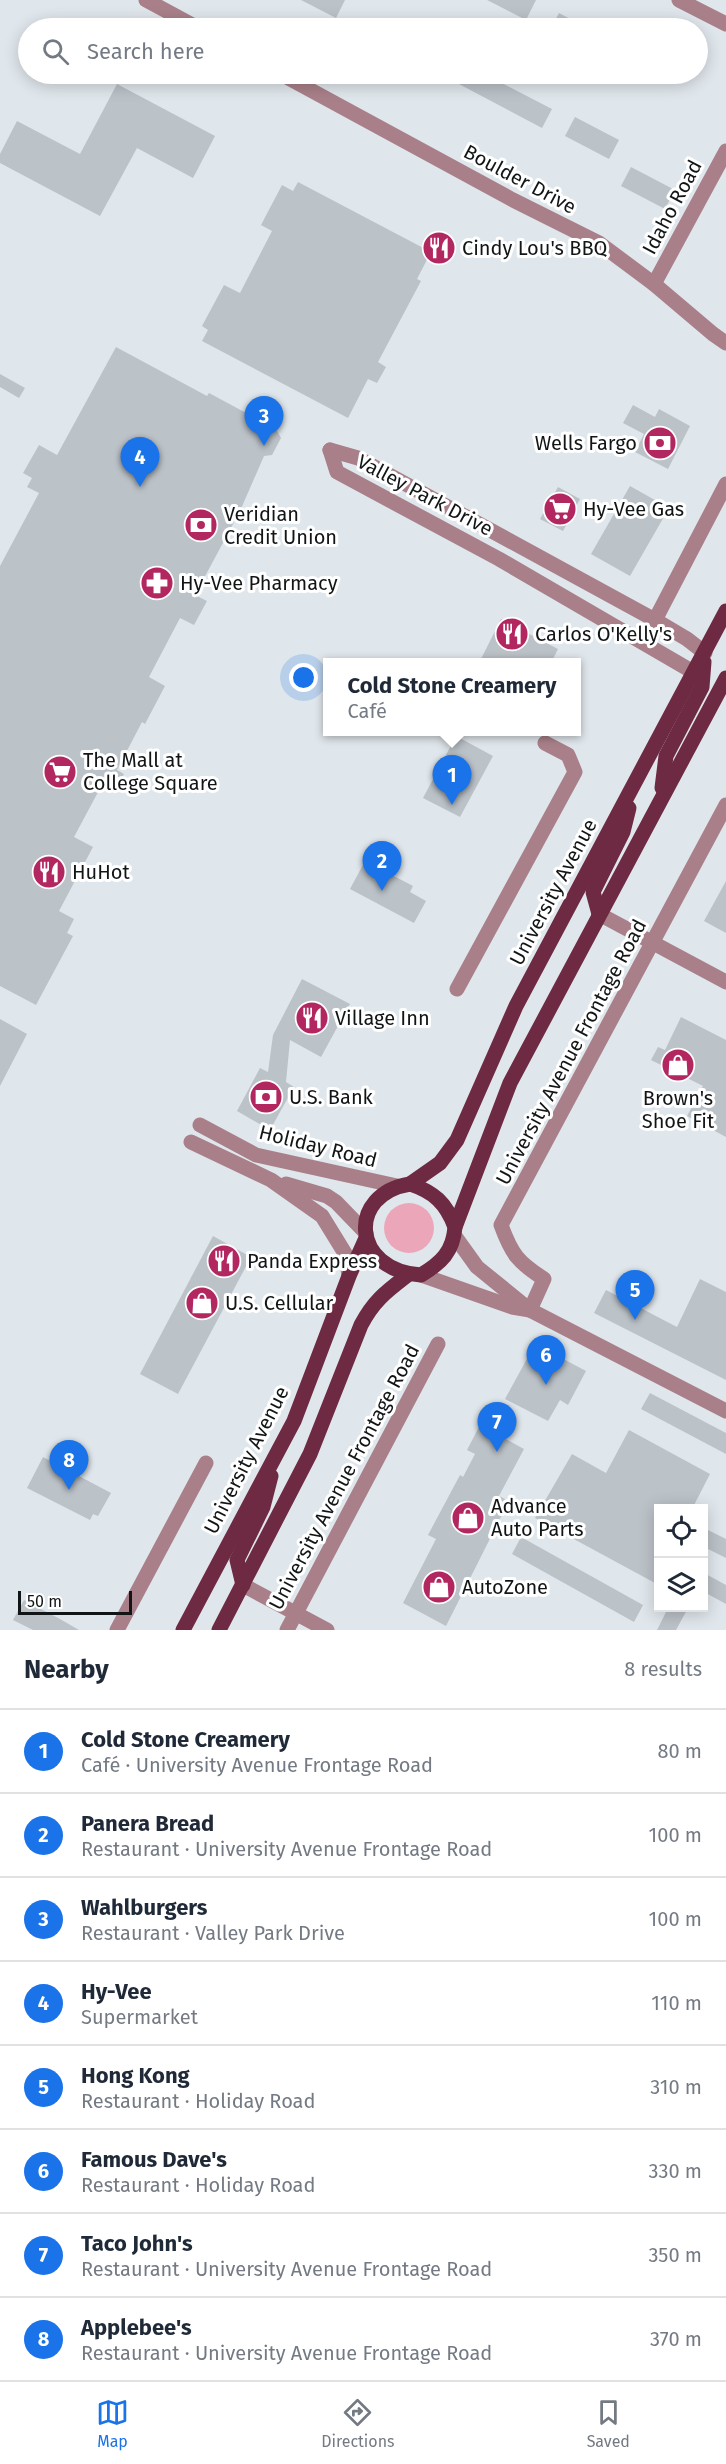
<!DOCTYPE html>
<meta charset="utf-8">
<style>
:root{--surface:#fff;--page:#f2f2f3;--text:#1f2937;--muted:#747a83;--line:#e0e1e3;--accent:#1a73e8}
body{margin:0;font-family:"Fira Sans",sans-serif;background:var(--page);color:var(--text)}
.controls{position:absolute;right:18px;bottom:18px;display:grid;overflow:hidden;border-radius:0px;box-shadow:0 3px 15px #0003}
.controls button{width:54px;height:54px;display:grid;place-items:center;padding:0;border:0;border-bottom:2px solid var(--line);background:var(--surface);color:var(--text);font:30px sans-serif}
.scale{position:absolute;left:18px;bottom:15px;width:114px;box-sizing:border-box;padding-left:6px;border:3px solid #121516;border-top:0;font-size:16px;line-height:21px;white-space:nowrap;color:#121516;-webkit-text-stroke:4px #fff;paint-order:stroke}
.you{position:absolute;left:304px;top:678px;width:21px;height:21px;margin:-15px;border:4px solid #fff;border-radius:50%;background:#1a73e8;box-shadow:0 0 0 9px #1a73e833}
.badge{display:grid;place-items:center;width:39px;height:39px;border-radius:50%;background:var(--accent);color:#fff;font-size:20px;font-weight:700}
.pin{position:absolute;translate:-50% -50px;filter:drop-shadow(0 2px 3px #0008)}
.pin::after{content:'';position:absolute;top:32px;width:21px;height:18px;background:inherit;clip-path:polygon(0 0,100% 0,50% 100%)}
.popup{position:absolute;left:323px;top:658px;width:258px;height:78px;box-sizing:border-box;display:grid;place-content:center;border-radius:0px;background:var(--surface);filter:drop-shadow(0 2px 4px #0005);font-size:20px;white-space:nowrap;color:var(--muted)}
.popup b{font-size:22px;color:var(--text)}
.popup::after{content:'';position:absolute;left:50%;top:100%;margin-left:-12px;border:12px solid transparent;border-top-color:var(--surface)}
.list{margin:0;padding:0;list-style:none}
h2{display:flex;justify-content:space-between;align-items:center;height:78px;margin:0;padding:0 24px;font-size:26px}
h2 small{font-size:20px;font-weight:400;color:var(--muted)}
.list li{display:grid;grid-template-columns:39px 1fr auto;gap:18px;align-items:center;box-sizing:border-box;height:84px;padding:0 24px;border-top:2px solid var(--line)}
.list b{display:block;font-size:22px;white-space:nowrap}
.list p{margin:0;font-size:20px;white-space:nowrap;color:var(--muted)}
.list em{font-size:20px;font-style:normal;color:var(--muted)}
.icon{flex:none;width:33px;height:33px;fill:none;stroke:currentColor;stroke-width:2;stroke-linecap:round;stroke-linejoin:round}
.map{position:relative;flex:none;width:726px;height:1630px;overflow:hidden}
.search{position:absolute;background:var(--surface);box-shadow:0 3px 15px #0003;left:18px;right:18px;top:18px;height:66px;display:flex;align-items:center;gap:15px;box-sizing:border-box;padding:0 21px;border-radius:33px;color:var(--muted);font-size:22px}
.sheet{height:750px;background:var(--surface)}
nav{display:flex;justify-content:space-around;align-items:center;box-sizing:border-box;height:84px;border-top:2px solid var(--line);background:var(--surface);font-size:16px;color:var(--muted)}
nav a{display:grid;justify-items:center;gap:3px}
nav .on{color:var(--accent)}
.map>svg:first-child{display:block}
</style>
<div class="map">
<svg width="726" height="1630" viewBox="0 0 726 1630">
<rect width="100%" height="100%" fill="#e0e7ec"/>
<circle fill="#eba7b9" cx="409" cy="1228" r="25"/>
<g fill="#bbc2c8">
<path d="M301,0H345L336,18Z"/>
<path d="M487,0H536L526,20Z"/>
<path d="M559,13L587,28H551Z"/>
<path d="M440,74H492L490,77L552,109L542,128Z"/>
<path d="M117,84L215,136L193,178L137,148L100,216L0,163V154L17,121L80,154Z"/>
<path d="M575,117L619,140L609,159L565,136Z"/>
<path d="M631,167L675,190L665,209L621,186Z"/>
<path d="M298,182L431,252L417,279L421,281L378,362L386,367L377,383L368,379L348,418L202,341L208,330L202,326L224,285L240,293L272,231L261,225L282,185L293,191Z"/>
<path d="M116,347L207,396L209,393L276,429L281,438L272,455L264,456L240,511L195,595L207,601L194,625L180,618L149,677L165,686L145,724L142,722L117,770L124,774L117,786L105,779L74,837L93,847L59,911L74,919L67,933L73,936L36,1005L0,986V566L39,493L27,487L32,478L23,473L39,445L57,455Z"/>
<path d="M0,374L25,388L19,398L0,387Z"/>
<path d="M633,405L655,417L659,409L690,426L668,469L635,452L644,434L623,423Z"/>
<path d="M630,486L669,508L630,576L591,554Z"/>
<path d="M558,487L580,499L563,531L540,519Z"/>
<path d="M501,619L558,649L551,663H479Z"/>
<path d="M456,736L493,756L460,817L423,798Z"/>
<path d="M365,861L413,886L410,892L426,901L414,923L350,889Z"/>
<path d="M726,881V933L704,921Z"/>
<path d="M302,979L350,1004L321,1057L290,1040L286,1082L294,1087L270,1130L237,1111L260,1068L268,1072L273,1035Z"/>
<path d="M681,1017L726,1040V1137L687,1116L703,1086L651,1060L658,1047L665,1050Z"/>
<path d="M0,1019L27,1034L0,1086Z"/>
<path d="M213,1236L251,1257L178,1394L140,1374Z"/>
<path d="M700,1279L726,1292V1380L594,1313L606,1290L677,1327Z"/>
<path d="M535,1344L586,1371L568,1405L560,1400L548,1421L505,1399Z"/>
<path d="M650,1393L726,1433V1454L641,1409Z"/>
<path d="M480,1425L524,1449L499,1496L509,1501L446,1626L403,1603L436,1539L428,1535L460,1475L463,1477L475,1454L467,1450Z"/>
<path d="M629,1430L710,1474L692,1509H658V1576L655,1583L535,1518L572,1454L606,1473Z"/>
<path d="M43,1457L111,1493L98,1516L93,1514L90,1520L27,1488Z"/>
<path d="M708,1530L726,1539V1558L704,1547V1540Z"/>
<path d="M521,1537L643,1605L634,1622L512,1554Z"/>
<path d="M704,1573L726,1585V1604L704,1592Z"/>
<path d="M24,1600L60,1619L79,1630H33L13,1620Z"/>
<path d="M668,1608H688L676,1630H657Z"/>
</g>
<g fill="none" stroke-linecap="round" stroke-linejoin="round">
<g stroke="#a9808a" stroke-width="15">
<path d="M146,0L198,28"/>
<path d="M679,0L726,24"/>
<path d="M281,74L513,200L599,243L654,284L713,334L726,343"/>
<path d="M654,284L726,151"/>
<path d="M330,450L337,472L499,559L695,673"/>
<path d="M330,450L358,458L655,620L687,639L705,653"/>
<path d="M655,620L726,484"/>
<path d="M599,914L726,982"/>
<path d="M457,989L575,772L568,755L545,743"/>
<path d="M200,1125L256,1155L397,1186"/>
<path d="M191,1142L271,1180L322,1216L346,1255L349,1276"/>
<path d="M286,1184L327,1196L336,1202L366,1233"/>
<path d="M454,1235L477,1267L530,1310L726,1411"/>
<path d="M421,1275L512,1307L530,1310"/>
<path d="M530,1310L544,1279C518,1262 512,1255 501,1225L726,805"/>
<path d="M243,1585L327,1630"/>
<path d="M117,1630L206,1463"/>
<path d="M287,1630L438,1344"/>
</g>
<g stroke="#6e2a42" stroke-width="15">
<path d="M662,788L666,756L702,687L704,662"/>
<path d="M599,914L593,892L623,832L629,808"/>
<path d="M410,1184L440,1163L457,1140L516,1006L726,611"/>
<path d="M410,1184C434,1192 446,1203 455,1227C453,1252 441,1263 421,1275C351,1270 347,1194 410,1184Z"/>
<path d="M455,1227L510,1083L726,678"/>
<path d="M243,1585L237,1560L263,1507L271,1476"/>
<path d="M183,1630L294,1421L349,1276L366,1238"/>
<path d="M219,1630L310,1454L361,1325C374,1300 387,1291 409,1274"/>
</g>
</g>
<defs>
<symbol id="restaurant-disc" viewBox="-11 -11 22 22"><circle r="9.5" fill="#b32761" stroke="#fff"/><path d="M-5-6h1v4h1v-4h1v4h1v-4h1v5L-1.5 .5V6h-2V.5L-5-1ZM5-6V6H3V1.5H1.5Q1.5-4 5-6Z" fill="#fff"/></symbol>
<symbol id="bank-disc" viewBox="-11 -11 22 22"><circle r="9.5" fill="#b32761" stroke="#fff"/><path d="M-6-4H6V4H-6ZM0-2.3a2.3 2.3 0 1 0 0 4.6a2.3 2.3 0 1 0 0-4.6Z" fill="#fff"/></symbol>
<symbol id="supermarket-disc" viewBox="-11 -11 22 22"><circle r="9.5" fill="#b32761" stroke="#fff"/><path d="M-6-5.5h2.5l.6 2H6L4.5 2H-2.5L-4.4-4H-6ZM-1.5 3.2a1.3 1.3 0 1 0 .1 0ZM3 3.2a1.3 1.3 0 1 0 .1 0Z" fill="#fff"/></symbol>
<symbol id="pharmacy-disc" viewBox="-11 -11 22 22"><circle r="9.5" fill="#b32761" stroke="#fff"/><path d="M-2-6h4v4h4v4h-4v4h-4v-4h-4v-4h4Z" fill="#fff"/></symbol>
<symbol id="shop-disc" viewBox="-11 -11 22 22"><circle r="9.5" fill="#b32761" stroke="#fff"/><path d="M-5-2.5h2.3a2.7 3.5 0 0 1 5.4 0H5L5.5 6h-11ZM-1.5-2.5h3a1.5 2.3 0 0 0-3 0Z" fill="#fff"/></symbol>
</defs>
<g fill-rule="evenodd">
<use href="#restaurant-disc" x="420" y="229" width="38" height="38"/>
<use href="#bank-disc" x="641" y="424" width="38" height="38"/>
<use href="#supermarket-disc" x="541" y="490" width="38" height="38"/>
<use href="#bank-disc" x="182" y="506" width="38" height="38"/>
<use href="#pharmacy-disc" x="138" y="564" width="38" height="38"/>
<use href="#restaurant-disc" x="493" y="615" width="38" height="38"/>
<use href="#supermarket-disc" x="41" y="753" width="38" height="38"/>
<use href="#restaurant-disc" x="30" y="853" width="38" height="38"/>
<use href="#restaurant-disc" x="293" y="999" width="38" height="38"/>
<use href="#shop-disc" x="659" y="1046" width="38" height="38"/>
<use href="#bank-disc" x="247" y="1078" width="38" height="38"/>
<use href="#restaurant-disc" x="205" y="1242" width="38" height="38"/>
<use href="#shop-disc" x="183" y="1284" width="38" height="38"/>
<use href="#shop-disc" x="449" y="1499" width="38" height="38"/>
<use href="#shop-disc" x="420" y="1568" width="38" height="38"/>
</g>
<g text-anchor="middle" stroke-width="6" stroke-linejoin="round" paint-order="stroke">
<g font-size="20" fill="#121516" stroke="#fff">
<text transform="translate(520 179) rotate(28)" y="7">Boulder Drive</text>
<text transform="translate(672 207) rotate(-62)" y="7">Idaho Road</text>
<text transform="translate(425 495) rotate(28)" y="7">Valley Park Drive</text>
<text transform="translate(553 892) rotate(-62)" y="7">University Avenue</text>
<text transform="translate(571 1052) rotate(-62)" y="7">University Avenue Frontage Road</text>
<text transform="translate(318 1146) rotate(14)" y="7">Holiday Road</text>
<text transform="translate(246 1460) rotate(-63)" y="7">University Avenue</text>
<text transform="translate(344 1477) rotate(-62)" y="7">University Avenue Frontage Road</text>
</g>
<g font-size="20" fill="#121516" stroke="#fff" text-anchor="start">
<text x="462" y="255">Cindy Lou's BBQ</text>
<text x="637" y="450" text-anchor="end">Wells Fargo</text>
<text x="583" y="516">Hy-Vee Gas</text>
<text x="224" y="521">Veridian<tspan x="224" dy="23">Credit Union</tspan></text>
<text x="180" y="590">Hy-Vee Pharmacy</text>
<text x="535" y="641">Carlos O'Kelly's</text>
<text x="83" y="767">The Mall at<tspan x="83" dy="23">College Square</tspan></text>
<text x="72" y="879">HuHot</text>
<text x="335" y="1025">Village Inn</text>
<text x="289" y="1104">U.S. Bank</text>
<text x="678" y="1105" text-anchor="middle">Brown's<tspan x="678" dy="23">Shoe Fit</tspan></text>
<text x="247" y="1268">Panda Express</text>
<text x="225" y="1310">U.S. Cellular</text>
<text x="491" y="1513">Advance<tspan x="491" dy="23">Auto Parts</tspan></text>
<text x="462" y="1594">AutoZone</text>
</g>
</g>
</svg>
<div class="controls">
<button><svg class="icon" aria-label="locate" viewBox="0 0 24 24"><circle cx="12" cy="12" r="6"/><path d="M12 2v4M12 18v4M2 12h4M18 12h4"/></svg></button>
<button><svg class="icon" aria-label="layers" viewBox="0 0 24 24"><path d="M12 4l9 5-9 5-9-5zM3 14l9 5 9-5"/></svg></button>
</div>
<div class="scale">50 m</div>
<div class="you"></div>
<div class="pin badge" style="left:452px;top:805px">1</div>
<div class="popup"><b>Cold Stone Creamery</b>Café</div>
<div class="pin badge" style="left:382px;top:891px">2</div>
<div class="pin badge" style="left:264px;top:446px">3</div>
<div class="pin badge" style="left:140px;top:487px">4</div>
<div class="pin badge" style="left:635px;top:1320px">5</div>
<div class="pin badge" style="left:546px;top:1385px">6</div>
<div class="pin badge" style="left:497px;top:1452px">7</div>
<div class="pin badge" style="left:69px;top:1490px">8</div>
<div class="search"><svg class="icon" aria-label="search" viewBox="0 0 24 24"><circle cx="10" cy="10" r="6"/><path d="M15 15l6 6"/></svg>Search here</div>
</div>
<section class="sheet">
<h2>Nearby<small>8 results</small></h2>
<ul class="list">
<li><span class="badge">1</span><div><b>Cold Stone Creamery</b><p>Café · University Avenue Frontage Road</p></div><em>80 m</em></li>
<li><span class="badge">2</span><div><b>Panera Bread</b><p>Restaurant · University Avenue Frontage Road</p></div><em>100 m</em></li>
<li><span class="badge">3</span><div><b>Wahlburgers</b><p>Restaurant · Valley Park Drive</p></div><em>100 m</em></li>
<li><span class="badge">4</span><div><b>Hy-Vee</b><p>Supermarket</p></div><em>110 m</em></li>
<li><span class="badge">5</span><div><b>Hong Kong</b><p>Restaurant · Holiday Road</p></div><em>310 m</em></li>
<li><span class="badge">6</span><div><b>Famous Dave's</b><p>Restaurant · Holiday Road</p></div><em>330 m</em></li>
<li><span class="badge">7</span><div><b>Taco John's</b><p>Restaurant · University Avenue Frontage Road</p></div><em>350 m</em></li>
<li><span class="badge">8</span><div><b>Applebee's</b><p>Restaurant · University Avenue Frontage Road</p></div><em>370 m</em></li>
</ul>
</section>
<nav>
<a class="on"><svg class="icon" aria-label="map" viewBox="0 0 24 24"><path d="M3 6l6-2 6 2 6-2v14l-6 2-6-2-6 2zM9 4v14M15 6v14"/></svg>Map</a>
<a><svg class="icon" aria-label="directions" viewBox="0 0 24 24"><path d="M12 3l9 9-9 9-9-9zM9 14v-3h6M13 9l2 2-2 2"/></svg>Directions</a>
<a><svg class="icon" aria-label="saved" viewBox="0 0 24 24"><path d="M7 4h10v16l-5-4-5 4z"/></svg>Saved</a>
</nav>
